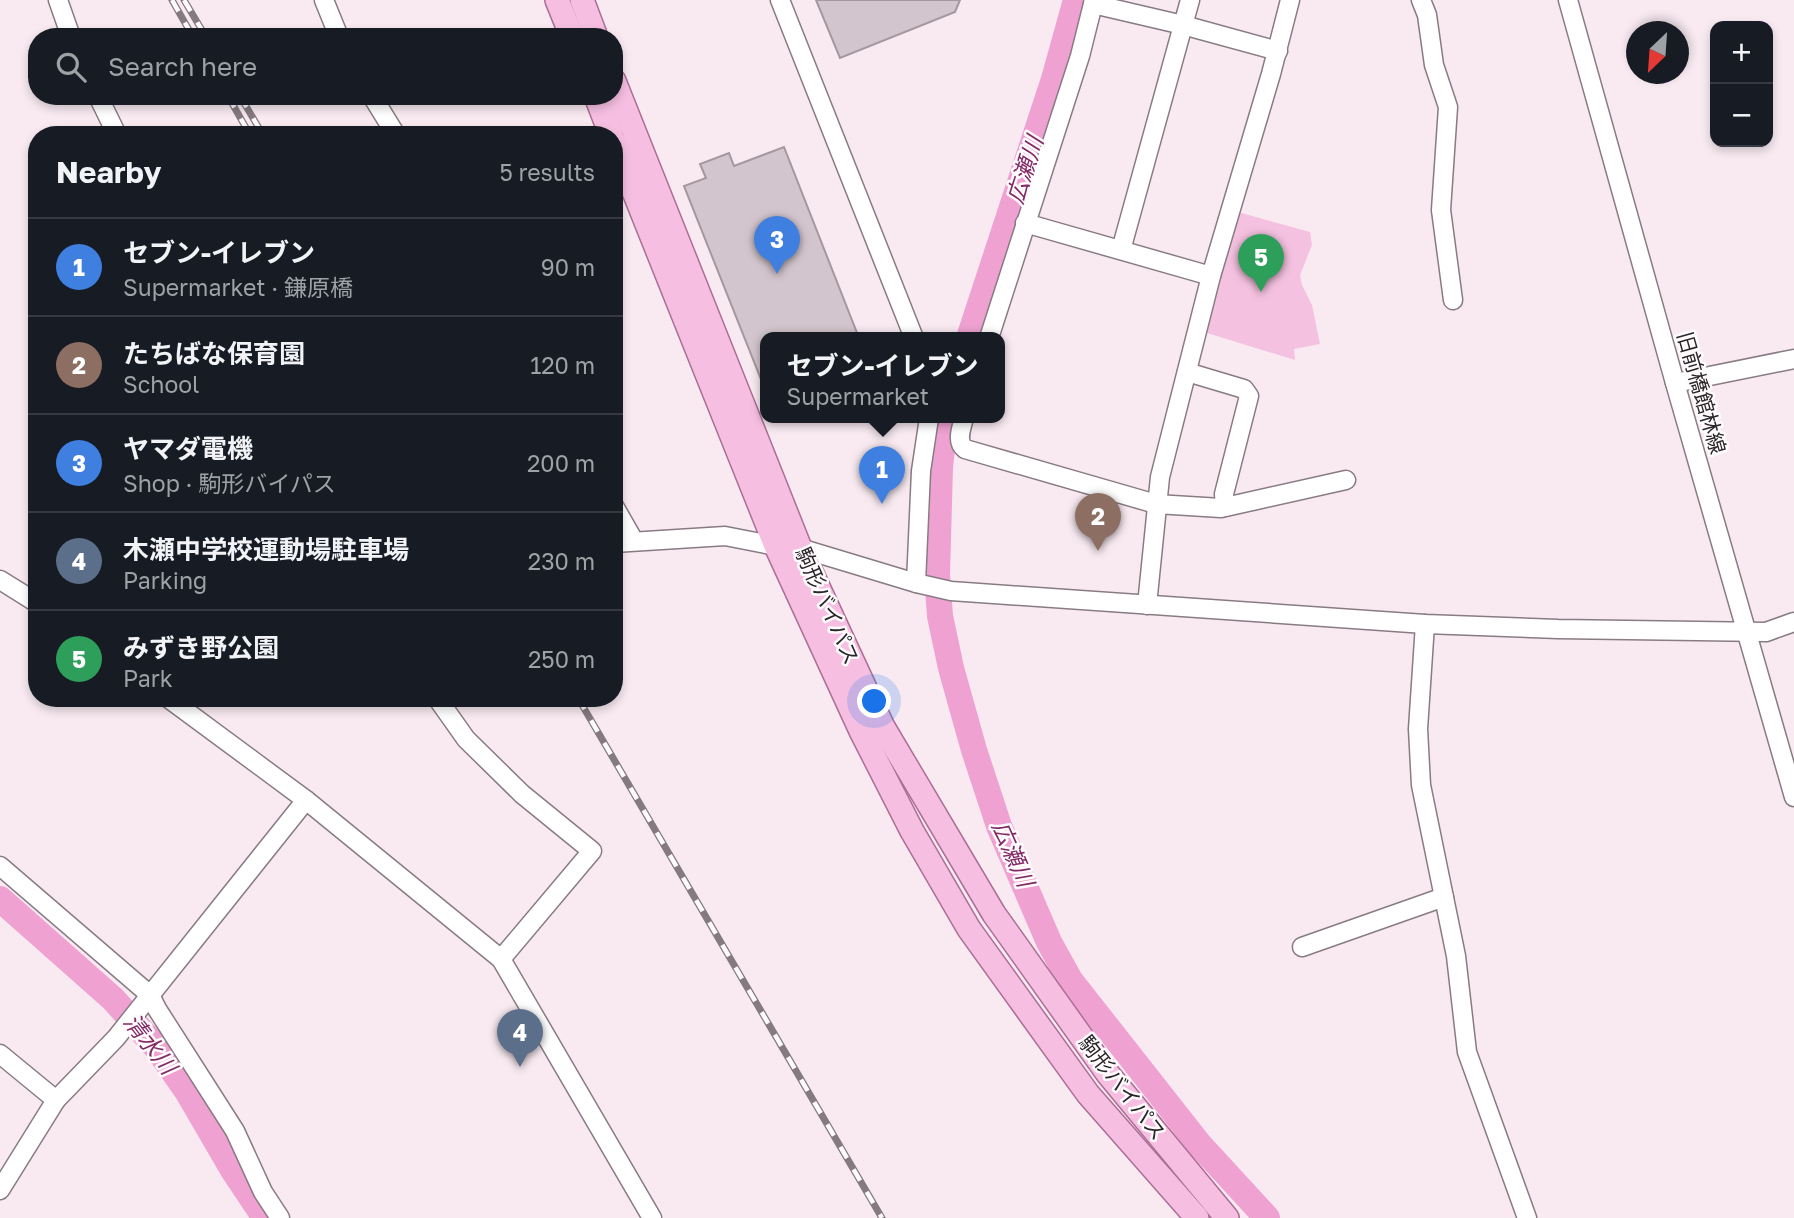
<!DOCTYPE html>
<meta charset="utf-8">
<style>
:root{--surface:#171b24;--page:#242831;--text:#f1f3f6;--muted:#9ea1a6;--line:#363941;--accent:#2563eb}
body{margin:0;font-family:"Golos Text","Noto Sans JP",sans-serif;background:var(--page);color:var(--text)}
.controls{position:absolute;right:21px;top:21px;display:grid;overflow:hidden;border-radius:14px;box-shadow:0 4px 10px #0003}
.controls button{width:63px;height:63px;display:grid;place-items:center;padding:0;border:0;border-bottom:2px solid var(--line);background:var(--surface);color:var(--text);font:35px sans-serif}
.compass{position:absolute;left:1626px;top:21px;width:63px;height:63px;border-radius:50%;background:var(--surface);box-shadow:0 4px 10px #0003;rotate:205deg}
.you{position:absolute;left:875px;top:702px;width:24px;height:24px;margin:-18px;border:5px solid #fff;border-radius:50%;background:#1a73e8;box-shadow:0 0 0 10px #1a73e833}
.badge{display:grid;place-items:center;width:46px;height:46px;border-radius:50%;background:var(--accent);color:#fff;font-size:23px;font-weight:700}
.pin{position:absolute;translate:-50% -58px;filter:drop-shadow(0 2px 4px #0008)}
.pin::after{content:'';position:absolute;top:37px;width:24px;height:21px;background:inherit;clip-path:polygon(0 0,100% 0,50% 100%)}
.popup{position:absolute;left:760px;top:332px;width:245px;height:91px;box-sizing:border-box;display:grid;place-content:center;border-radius:14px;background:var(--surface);filter:drop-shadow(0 2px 5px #0005);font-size:23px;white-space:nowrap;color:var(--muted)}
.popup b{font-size:26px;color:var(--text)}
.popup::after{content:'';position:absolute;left:50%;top:100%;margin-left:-14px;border:14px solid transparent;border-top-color:var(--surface)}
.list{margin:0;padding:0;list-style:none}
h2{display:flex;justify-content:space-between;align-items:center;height:91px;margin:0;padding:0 28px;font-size:30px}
h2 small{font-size:23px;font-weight:400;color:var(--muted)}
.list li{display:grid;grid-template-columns:46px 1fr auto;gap:21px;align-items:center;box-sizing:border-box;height:98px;padding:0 28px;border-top:2px solid var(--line)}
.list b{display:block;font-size:26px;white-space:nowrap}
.list p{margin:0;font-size:23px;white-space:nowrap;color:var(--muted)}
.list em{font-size:23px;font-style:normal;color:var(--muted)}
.icon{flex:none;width:38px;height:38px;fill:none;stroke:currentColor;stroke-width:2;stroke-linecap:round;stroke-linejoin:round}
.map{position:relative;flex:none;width:1794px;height:1218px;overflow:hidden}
.search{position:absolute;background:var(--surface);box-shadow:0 4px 10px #0003;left:28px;top:28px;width:595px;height:77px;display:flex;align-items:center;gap:18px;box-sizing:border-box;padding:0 24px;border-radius:28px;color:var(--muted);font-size:26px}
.panel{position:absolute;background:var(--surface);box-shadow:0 4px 10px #0003;left:28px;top:126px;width:595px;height:581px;border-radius:28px}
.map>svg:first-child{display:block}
</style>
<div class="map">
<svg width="1794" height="1218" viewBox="0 0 1794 1218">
<rect width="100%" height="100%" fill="#f9eaf2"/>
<path fill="#f5c1e0" d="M1238,212L1310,232L1312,245L1300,275L1302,285L1312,305L1320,344L1294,349L1295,360L1207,333Z"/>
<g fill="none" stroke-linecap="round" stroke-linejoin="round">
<g stroke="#efa2d2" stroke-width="26">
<path d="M969,338L1054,79L1076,0"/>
<path d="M945,418L940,468L937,575L940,616L951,668L974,750L999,826L1049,942L1070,980L1199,1144L1267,1218"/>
<path d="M0,899L113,999L157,1048L187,1091L233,1170L265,1218"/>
</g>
</g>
<g fill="#d3c5cd" stroke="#a4979e" stroke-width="2">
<path d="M816,0H960L955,12L840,58Z"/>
<path d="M784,147L859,338H765L764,387L684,186L706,178L700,164L729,153L734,166Z"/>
</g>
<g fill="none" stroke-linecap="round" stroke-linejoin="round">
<defs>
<g id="minor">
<path d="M58,0L71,37"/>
<path d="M324,0L339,37"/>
<path d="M780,0L914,338"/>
<path d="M1421,0L1427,15L1434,65L1448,107L1441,210L1453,300"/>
<path d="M1568,0L1675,383L1794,797"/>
<path d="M1093,4L1183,25L1278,51"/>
<path d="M98,96L117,135"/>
<path d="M372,96L396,135"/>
<path d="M1025,223L1211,276"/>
<path d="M1121,250L1190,0"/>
<path d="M989,338L1080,56L1094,0"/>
<path d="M1187,372L1244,389L1249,396L1224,494L1225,507"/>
<path d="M1675,383L1794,359"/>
<path d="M964,418C961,429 956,442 965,449L1156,504L1221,508L1346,480"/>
<path d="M614,506L634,541"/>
<path d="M614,543L725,536L776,546L800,548L916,583L951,591L1425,624L1558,629L1766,632L1794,622"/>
<path d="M0,580L37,603"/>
<path d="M916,583L921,471L929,418"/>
<path d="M1147,605L1160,477L1211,276L1271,74L1290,0"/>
<path d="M1425,624L1418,729L1421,785L1456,956L1467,1052L1527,1218"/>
<path d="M168,698L306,800L501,959L652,1218"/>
<path d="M437,698L466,739L522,794L592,851L501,959"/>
<path d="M0,866L150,995L157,1009L235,1131L263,1192L280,1218"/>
<path d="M1302,947L1444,897"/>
<path d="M0,1054L56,1100"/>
<path d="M0,1190L56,1100L116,1038L306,800"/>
</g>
<g id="major">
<path d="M557,0L572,37"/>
<path d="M582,0L596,37"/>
<path d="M614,81L800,548L883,727L994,914L1108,1074L1227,1218"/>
<path d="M596,96L611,135"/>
<path d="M614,142L776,546L861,731L912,831L969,929L1088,1094L1197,1218"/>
</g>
</defs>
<use href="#minor" stroke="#887b83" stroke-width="21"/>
<use href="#major" stroke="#ab6e94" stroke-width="26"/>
<use href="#minor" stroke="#fff" stroke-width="18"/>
<use href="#major" stroke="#f6bfe2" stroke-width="23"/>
<defs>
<g id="rail">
<path d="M172,0L193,37"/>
<path d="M184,0L206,37"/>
<path d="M228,96L250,135"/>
<path d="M240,96L263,135"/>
<path d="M578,698L882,1218"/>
</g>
</defs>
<use href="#rail" stroke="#847a80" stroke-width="7"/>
<use href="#rail" stroke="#fefbfd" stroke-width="4.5" stroke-dasharray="13" stroke-linecap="butt"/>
</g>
<g text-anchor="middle" stroke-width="5" stroke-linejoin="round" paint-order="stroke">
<g font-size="21" fill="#2a2528" stroke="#fefbfd">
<text transform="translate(1701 393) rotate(74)" y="7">旧前橋館林線</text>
<text transform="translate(827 606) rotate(66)" y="7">駒形バイパス</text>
<text transform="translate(1122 1088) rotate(52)" y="7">駒形バイパス</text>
</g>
<g font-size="23" font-style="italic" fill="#822a66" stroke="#fefbfd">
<text transform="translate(1025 170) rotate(-72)" y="8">広瀬川</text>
<text transform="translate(1013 854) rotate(66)" y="8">広瀬川</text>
<text transform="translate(150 1044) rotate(52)" y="8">清水川</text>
</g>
</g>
</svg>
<div class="controls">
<button>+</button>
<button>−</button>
</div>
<svg class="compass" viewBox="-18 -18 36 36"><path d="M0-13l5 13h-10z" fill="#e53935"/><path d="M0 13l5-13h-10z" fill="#9ea1a6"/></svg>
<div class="you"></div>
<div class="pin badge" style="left:882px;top:504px;background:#3f7fe0">1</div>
<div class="popup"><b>セブン-イレブン</b>Supermarket</div>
<div class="pin badge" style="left:1098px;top:551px;background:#8d6e63">2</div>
<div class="pin badge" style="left:777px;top:274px;background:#3f7fe0">3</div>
<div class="pin badge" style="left:520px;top:1067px;background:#5c6f8a">4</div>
<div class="pin badge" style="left:1261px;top:292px;background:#2e9e5b">5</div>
<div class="search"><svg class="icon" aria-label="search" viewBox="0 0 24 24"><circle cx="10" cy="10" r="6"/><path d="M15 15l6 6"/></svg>Search here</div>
<section class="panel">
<h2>Nearby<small>5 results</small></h2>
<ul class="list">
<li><span class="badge" style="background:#3f7fe0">1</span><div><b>セブン-イレブン</b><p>Supermarket · 鎌原橋</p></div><em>90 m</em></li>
<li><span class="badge" style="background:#8d6e63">2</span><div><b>たちばな保育園</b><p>School</p></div><em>120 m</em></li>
<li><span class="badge" style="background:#3f7fe0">3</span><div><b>ヤマダ電機</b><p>Shop · 駒形バイパス</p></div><em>200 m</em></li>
<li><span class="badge" style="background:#5c6f8a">4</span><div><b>木瀬中学校運動場駐車場</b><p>Parking</p></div><em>230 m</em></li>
<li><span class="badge" style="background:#2e9e5b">5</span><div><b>みずき野公園</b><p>Park</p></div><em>250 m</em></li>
</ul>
</section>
</div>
